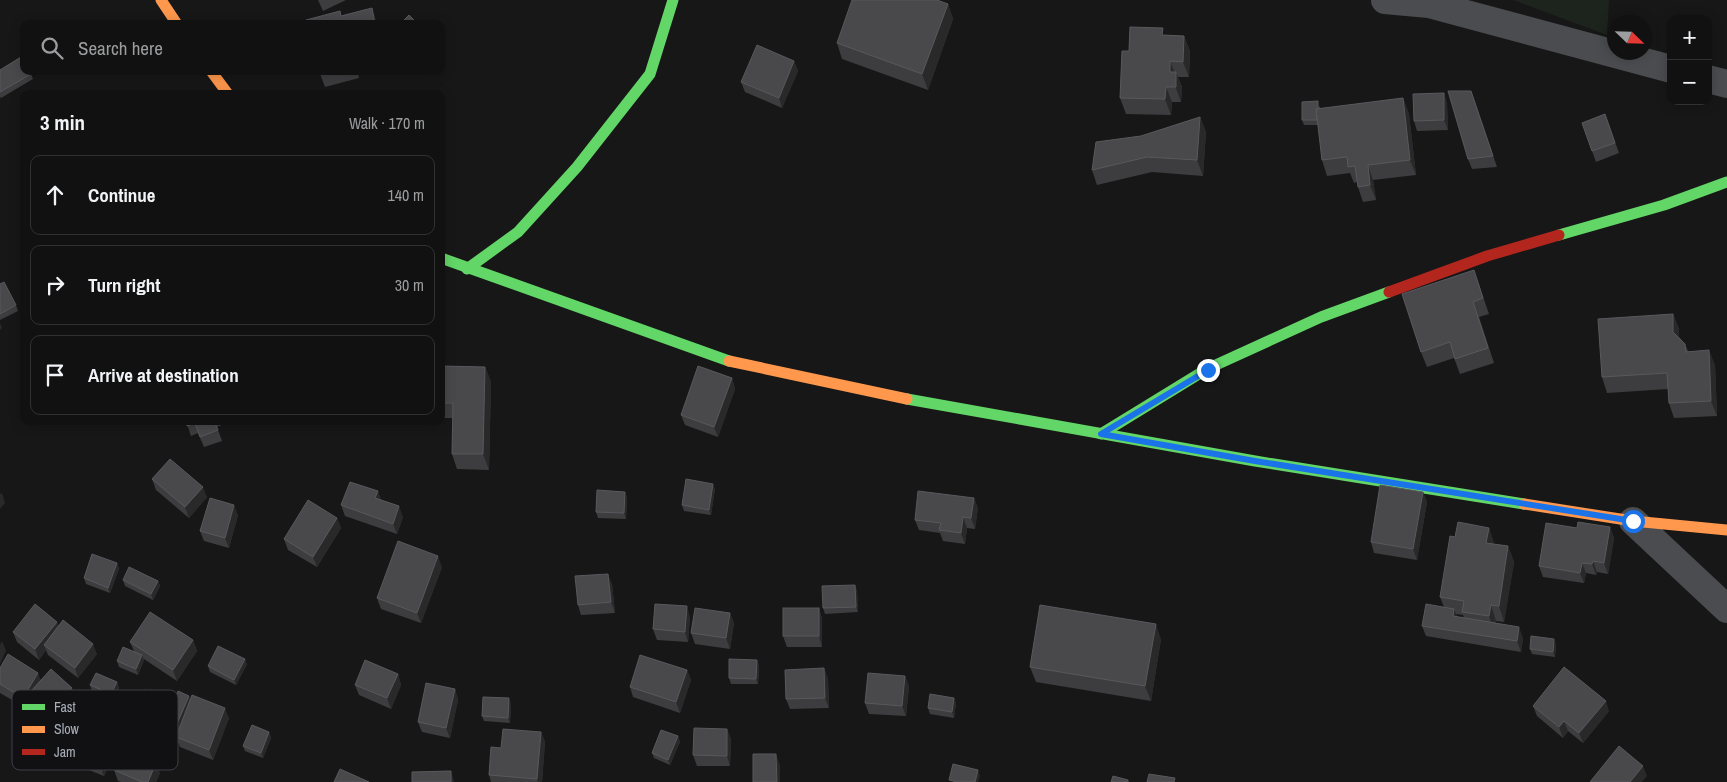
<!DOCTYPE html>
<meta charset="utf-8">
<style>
:root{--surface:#111;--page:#1e1f1f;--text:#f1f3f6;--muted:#9c9d9f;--line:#303131}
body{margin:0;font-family:"Archivo Narrow",sans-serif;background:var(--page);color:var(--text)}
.controls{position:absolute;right:15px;top:15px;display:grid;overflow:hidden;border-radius:10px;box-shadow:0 2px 12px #0003}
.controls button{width:45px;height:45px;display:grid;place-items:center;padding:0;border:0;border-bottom:1px solid var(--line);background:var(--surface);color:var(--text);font:25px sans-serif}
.compass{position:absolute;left:1607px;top:15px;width:45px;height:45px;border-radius:50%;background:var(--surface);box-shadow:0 2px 12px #0003;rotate:113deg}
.stop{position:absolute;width:15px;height:15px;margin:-11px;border:4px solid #1a73e8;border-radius:50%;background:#fff}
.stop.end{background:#1a73e8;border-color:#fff;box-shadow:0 1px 5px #0008}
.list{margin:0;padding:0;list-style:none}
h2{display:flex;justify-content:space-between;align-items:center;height:65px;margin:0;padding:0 20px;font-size:21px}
h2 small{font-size:16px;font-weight:400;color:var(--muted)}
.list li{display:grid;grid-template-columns:32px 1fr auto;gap:15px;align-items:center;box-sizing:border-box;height:80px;margin:0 10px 10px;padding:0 10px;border:1px solid var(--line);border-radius:10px}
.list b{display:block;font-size:19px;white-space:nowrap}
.list em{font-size:16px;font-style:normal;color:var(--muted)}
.icon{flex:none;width:28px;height:28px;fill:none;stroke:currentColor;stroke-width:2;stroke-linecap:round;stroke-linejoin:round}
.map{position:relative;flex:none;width:1727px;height:782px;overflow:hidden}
.search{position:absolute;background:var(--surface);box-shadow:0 2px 12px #0003;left:20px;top:20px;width:425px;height:55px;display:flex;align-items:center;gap:12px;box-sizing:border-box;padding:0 18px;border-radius:10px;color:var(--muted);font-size:19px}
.panel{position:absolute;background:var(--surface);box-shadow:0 2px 12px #0003;left:20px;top:90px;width:425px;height:335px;border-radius:10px}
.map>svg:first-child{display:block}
</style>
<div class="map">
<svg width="1727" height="782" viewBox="0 0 1727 782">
<rect width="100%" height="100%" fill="#171717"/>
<path fill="#1d241e" d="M1513,0H1609L1607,35Z"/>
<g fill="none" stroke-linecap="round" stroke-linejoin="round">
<g stroke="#4b4c50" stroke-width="28">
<path d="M1385,0L1429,4L1671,69"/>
<path d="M1708,79L1727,84"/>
<path d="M1633,521L1727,609"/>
</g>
<g stroke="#63d668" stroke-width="11">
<path d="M1559,235L1664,205L1727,182"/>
<path d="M441,258L729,361"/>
<path d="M467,269L518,232L577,167L650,74L673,0"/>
<path d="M907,399L1255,461L1524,504"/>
<path d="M1101,434L1207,369L1321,317L1389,292"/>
</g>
<g stroke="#ff974d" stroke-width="11">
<path d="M161,0L177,24"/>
<path d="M211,71L228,94"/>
<path d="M729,361L907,399"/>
<path d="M1524,504L1633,521L1727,530"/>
</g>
<path stroke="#b3261e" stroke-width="11" d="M1389,292L1487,256L1559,235"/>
</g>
<g fill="#3d3d3f" fill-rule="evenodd">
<path d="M318,0H346L323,11Z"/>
<path d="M948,4L953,19L928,90L842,59L837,43Z"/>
<path d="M1165,35L1184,36L1190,51L1189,77H1178L1182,87L1181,102H1172L1171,115L1126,114L1120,98L1129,51Z"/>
<path d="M794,61L798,71L782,108L745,92L741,82Z"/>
<path d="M0,70L31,74L33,79L1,98L0,97Z"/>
<path d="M319,71H358L359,78L325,87Z"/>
<path d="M1471,91L1497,167L1472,169L1468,159Z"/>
<path d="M1444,93L1447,104L1448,130L1417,131L1414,121Z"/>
<path d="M1403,98L1409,114L1416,175L1373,180L1376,200L1363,202L1358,187L1357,182L1354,183L1350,173L1327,176L1322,160L1318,125H1304L1302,120L1320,106V109Z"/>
<path d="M1605,114L1619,153L1596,162L1582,123Z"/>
<path d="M1200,117L1206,132L1203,176L1152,172L1097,185L1092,170L1141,136Z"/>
<path d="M0,284L16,305L18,311L0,320Z"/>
<path d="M1479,285L1489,314L1479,317L1494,363L1460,374L1454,358L1427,367L1421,352Z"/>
<path d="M1673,314L1679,329V337L1685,344L1688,351L1715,365L1717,416L1674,418L1669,403L1668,389L1607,393L1602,377Z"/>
<path d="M441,366L485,367L491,382L489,470L457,469L452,454L453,418H441Z"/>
<path d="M732,378L735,389L718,437L685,425L681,415Z"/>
<path d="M186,421H228L229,422L217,427L222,441L204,447L198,433L191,436Z"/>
<path d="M152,479L207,497L189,518L156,490Z"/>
<path d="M715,489L711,515L684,511L682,505Z"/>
<path d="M1423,492L1427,502L1417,560L1374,553L1371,542Z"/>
<path d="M627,497L626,519L598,518L596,512Z"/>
<path d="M974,498L978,508L975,529L967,528L965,544L943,541L940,533L919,530L915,520Z"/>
<path d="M381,500L403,517L397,534L345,516L341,505Z"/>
<path d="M238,515L229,548L204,541L200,531Z"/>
<path d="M337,518L341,528L317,567L288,550L284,539Z"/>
<path d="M1610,527L1614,538L1608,574L1597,572L1596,575L1586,573L1584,583L1543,577L1539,566L1577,528Z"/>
<path d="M1489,528L1494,544L1508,546L1514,562L1504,622L1496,621V624L1523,638L1521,652L1426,636L1422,626L1444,607L1440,597ZM1456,614L1463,615L1464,618L1457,617Z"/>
<path d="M117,563L119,569L110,593L86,584L84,578Z"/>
<path d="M442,567L421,623L381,609L377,598Z"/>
<path d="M123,580L158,581L160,586L153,600L125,586Z"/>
<path d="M612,584L615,613L581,615L578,605Z"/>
<path d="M855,585L857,591L858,612L825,614L823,608Z"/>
<path d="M819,608L822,619V647H787L783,636Z"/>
<path d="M730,613L734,623L730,649L695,644L691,633Z"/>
<path d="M690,617L688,642L657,640L653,629Z"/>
<path d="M57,622L58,626L97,654L78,678L48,655L46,650L39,660L17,642L13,632Z"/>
<path d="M1161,639L1151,701L1036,682L1030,667Z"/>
<path d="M193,640L197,651L177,681L144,659V660L138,675L119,667L117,661L134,651L130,642Z"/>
<path d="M1556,644L1555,657L1532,654L1530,649Z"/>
<path d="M247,664L236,685L210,672L208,666Z"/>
<path d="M759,665L758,684H731L729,678Z"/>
<path d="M0,668L41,680L76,698L58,720L36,701L34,696L29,705L54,722L56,727L47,740L22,724L20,718L26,708L0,693Z"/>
<path d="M824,668L828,679L829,708L790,709L786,699Z"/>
<path d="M687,670L691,680L680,713L633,697L630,687Z"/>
<path d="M398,674L401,685L391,709L359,695L355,685Z"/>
<path d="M905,676L909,686L906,716L869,714L865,703Z"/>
<path d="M117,682L119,688L113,700L92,691L90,685Z"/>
<path d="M455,689L458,700L450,738L422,732L418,722Z"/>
<path d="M954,698L956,703L954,718L930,714L928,708Z"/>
<path d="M190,699L229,718L213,760L180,747L176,737V735L146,722L142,712L174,700Z"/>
<path d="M511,704L510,723L484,721L482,716Z"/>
<path d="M1533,706L1609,711L1583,743L1568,731L1563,738L1537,716Z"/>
<path d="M135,721L121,752L103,744L101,739Z"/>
<path d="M727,729L731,739L730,766H697L693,755Z"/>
<path d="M269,732L271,738L263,758L245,751L243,746Z"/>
<path d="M541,732L545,742L542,782H491L489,775L501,748Z"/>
<path d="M90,734L94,744L93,746L106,752L110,762L104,776L69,762L65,751Z"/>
<path d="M678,736L680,742L670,765L654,758L652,753Z"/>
<path d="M114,770L160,773L156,782H121L118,781Z"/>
</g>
<g fill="#29292a">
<path d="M948,4L953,19L928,90L922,74Z"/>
<path d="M372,8L377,23V24H375Z"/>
<path d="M1184,36L1190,51L1189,77L1183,62Z"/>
<path d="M794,61L798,71L782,108L779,98Z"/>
<path d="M1170,61L1176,76V72L1182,87L1181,102L1170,72Z"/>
<path d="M1166,87L1172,102L1171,115L1165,99Z"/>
<path d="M1444,93L1447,104L1448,130L1444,120Z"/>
<path d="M1403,98L1409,114L1416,175L1410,160Z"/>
<path d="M1200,117L1206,132L1203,176L1197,160Z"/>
<path d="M1368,165L1373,180L1376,200L1370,185Z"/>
<path d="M1673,314L1679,329V347L1673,332Z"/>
<path d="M0,323L2,328L0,330Z"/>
<path d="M1709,350L1715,365L1717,416L1711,401Z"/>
<path d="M485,367L491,382L489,470L483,454Z"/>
<path d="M732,378L735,389L718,437L714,427Z"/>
<path d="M713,484L715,489L711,515L709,510Z"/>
<path d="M203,487L207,497L189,518L185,507Z"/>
<path d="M378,491L382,502L375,498Z"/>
<path d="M625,492L627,497L626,519L624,513Z"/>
<path d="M1423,492L1427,502L1417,560L1413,549Z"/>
<path d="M2,493L5,503L0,509V494Z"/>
<path d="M974,498L978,508L975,529L971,518Z"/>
<path d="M234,505L238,515L229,548L225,538Z"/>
<path d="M399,506L403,517L397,534L393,524Z"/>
<path d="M963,517L967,528L965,544L961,533Z"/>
<path d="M337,518L341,528L317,567L313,557Z"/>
<path d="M1610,527L1614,538L1608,574L1604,563Z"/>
<path d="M1489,528L1494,543L1492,558L1486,543Z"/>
<path d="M1508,546L1514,562L1504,622L1499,606Z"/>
<path d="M438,556L442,567L421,623L417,613Z"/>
<path d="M1593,561L1597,572L1596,575L1592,564Z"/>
<path d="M117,563L119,569L110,593L108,588Z"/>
<path d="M1582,563L1586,573L1584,583L1580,573Z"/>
<path d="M608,574L612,584L615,613L611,602Z"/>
<path d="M158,581L160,586L153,600L151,594Z"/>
<path d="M855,585L857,591L858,612L856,607Z"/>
<path d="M1491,605L1496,621L1494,631L1489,616Z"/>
<path d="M687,606L690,617L688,642L685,632Z"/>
<path d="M819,608L822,619V647L819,636Z"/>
<path d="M1454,609L1458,619L1453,616Z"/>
<path d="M730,613L734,623L730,649L726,638Z"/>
<path d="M57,622L60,632L44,645L46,650L39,660L35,649Z"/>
<path d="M1156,624L1161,639L1151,701L1145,686Z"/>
<path d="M1519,627L1523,638L1521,652L1517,641Z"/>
<path d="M1554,639L1556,644L1555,657L1553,652Z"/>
<path d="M193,640L197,651L177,681L173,670Z"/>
<path d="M2,641L6,651L0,664V645Z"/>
<path d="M93,644L97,654L78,678L75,668Z"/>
<path d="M142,655L144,660L138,675L136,669Z"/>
<path d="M245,659L247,664L236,685L234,680Z"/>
<path d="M757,660L759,665L758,684L756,679Z"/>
<path d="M824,668L828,679L829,708L825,698Z"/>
<path d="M687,670L691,680L680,713L676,702Z"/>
<path d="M38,673L42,683L32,690L34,696L27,709L23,698Z"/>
<path d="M398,674L401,685L391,709L387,698Z"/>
<path d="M905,676L909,686L906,716L902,706Z"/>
<path d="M117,682L119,688L113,700L111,694Z"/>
<path d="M72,688L76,698L58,720L54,709Z"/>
<path d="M455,689L458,700L450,738L446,728Z"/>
<path d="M189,696L193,706L180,737L176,726Z"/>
<path d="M509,698L511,704L510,723L508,718Z"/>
<path d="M954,698L956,703L954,718L952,712Z"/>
<path d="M1606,701L1609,711L1583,743L1579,733Z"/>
<path d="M225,708L229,718L213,760L209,750Z"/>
<path d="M133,716L135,721L121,752L119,747Z"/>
<path d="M1564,721L1568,731L1563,738L1559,727Z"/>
<path d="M54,722L56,727L47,740L45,735Z"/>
<path d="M727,729L731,739L730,766L727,756Z"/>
<path d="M269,732L271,738L263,758L261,753Z"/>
<path d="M541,732L545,742L542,782H538L537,779Z"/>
<path d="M90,734L94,744L90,754L86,743Z"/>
<path d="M678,736L680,742L670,765L668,760Z"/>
<path d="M106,752L110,762L104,776L100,766Z"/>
<path d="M776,754L780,765V782H777Z"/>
<path d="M156,763L160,773L156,782H148Z"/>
<path d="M1643,766L1647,776L1642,782H1630Z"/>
<path d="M978,770L980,776L978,782H975Z"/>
<path d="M451,771L454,781V782H451Z"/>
</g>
<g fill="#49494c" stroke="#58595d">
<path d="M852,0H937L948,4L922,74L837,43Z"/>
<path d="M372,8L375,24H307L306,20L340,11L341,16Z"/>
<path d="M409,15L418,24H400Z"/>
<path d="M1130,27L1163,28L1162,35L1184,36L1183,62L1170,61V72H1176V87H1166L1165,99L1120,98L1122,51H1129Z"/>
<path d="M757,45L794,61L779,98L741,82Z"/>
<path d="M21,57L24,62V71H29L31,74L0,92V70Z"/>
<path d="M1448,91H1471L1493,156L1468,159Z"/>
<path d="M1444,93V120L1414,121L1413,94Z"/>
<path d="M1403,98L1410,160L1368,165L1370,185L1358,187L1355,166L1348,167L1347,157L1322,160L1316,109Z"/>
<path d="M1318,101V109H1316L1317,120H1302V102Z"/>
<path d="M1605,114L1615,143L1592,151L1582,123Z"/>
<path d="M1200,117L1197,160L1147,157L1092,170L1096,142L1141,136Z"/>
<path d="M1474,270L1483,298L1473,302L1488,348L1455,359L1450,342L1421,352L1402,294Z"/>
<path d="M4,282L16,305L0,314V284Z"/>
<path d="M1673,314V332L1685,344L1686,352L1709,350L1711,401L1669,403L1667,373L1602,377L1598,319Z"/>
<path d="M441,366L485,367L483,454H452L453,403H441Z"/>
<path d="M698,366L732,378L714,427L681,415Z"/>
<path d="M186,421H214L218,430L200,437L195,423L187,426Z"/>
<path d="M170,459L203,487L185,507L152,479Z"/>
<path d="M686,479L713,484L709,510L682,505Z"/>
<path d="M350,482L378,491L375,498L399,506L393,524L341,505Z"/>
<path d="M1380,485L1423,492L1413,549L1371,542Z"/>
<path d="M597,490L625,492L624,513L596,512Z"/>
<path d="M918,491L974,498L971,518L963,517L961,533L939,530L941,523L915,520Z"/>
<path d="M210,498L234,505L225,538L200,531Z"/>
<path d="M308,500L337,518L313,557L284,539Z"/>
<path d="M1458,522L1489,528L1486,543L1508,546L1499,606L1491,605L1489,616L1462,612L1464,601L1440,597L1450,536L1455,537Z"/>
<path d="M1578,522L1610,527L1604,563L1593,561L1592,564L1582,563L1580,573L1539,566L1546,523L1577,528Z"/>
<path d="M398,541L438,556L417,613L377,598Z"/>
<path d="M92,554L117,563L108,588L84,578Z"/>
<path d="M129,567L158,581L151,594L123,580Z"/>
<path d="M608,574L611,602L578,605L575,576Z"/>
<path d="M855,585L856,607L823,608L822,586Z"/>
<path d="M35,604L57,622L35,649L13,632Z"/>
<path d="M655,604L687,606L685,632L653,629Z"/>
<path d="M1426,604L1454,609L1453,616L1519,627L1517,641L1422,626Z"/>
<path d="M1040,605L1156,624L1145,686L1030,667Z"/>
<path d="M695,608L730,613L726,638L691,633Z"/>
<rect x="783" y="608" width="36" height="28"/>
<path d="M150,612L193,640L173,670L130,642Z"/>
<path d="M63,620L93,644L75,668L44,645Z"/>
<path d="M1531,636L1554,639L1553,652L1530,649Z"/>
<path d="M218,646L245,659L234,680L208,666Z"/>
<path d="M123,647L142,655L136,669L117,661Z"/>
<path d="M8,654L38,673L23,698L0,684V668Z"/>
<path d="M640,655L687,670L676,702L630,687Z"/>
<path d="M729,659L757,660L756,679L729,678Z"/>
<path d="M365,660L398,674L387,698L355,685Z"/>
<path d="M1564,667L1606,701L1579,733L1564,721L1559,727L1533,706Z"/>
<path d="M824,668L825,698L786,699L785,670Z"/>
<path d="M51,669L72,688L54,709L32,690Z"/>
<path d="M96,673L117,682L111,694L90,685Z"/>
<path d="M868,673L905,676L902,706L865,703Z"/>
<path d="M426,683L455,689L446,728L418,722Z"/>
<path d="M151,690L174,700L178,691L189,696L176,726L142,712Z"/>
<path d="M930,694L954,698L952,712L928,708Z"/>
<path d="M192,695L225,708L209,750L176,737Z"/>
<path d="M483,697L509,698L508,718L482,716Z"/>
<path d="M252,725L269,732L261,753L243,746Z"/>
<path d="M694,728L727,729V756L693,755Z"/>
<path d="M503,729L541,732L537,779L489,775L491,747L501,748Z"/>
<path d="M661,730L678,736L668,760L652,753Z"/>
<path d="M1619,746L1643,766L1630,782H1590Z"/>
<path d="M124,749L156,763L148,782H142L114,770Z"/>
<path d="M753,754H776L777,782H753Z"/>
<path d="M953,764L978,770L975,782H957L949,780Z"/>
<path d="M340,769L369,782H334Z"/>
<path d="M451,771V782H412V772Z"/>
<path d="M1149,774L1175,778L1174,782H1147Z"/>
<path d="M1113,776L1128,780V782H1111Z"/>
</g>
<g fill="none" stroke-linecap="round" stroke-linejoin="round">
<path stroke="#1a73e8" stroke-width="6" d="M1208,370L1101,434L1255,461L1633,521"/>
</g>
<rect x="12" y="690" width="166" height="80" rx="8" fill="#111113" stroke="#3e4045" stroke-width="1"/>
<rect x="22" y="704" width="23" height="6" fill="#63d668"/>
<rect x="22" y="726" width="23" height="7" fill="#ff974d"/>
<rect x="22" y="749" width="23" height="6" fill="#b3261e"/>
<g font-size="14" fill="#a8adb8">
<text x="54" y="712">Fast</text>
<text x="54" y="734">Slow</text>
<text x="54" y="757">Jam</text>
</g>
</svg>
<div class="controls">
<button>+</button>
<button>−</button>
</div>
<svg class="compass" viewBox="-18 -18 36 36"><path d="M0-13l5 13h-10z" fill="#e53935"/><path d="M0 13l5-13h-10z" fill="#9c9d9f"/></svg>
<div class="stop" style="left:1633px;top:521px"></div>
<div class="stop end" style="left:1208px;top:370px"></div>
<div class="search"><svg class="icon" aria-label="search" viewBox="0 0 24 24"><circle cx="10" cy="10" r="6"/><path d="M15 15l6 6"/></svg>Search here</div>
<section class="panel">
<h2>3 min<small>Walk · 170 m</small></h2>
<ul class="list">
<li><svg class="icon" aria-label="ahead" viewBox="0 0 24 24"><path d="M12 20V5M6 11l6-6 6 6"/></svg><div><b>Continue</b></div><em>140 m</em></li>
<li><svg class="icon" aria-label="right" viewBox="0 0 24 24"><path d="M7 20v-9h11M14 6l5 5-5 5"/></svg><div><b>Turn right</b></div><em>30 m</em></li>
<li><svg class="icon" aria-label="arrive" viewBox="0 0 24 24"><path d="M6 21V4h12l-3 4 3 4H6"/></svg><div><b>Arrive at destination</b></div></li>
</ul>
</section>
</div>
